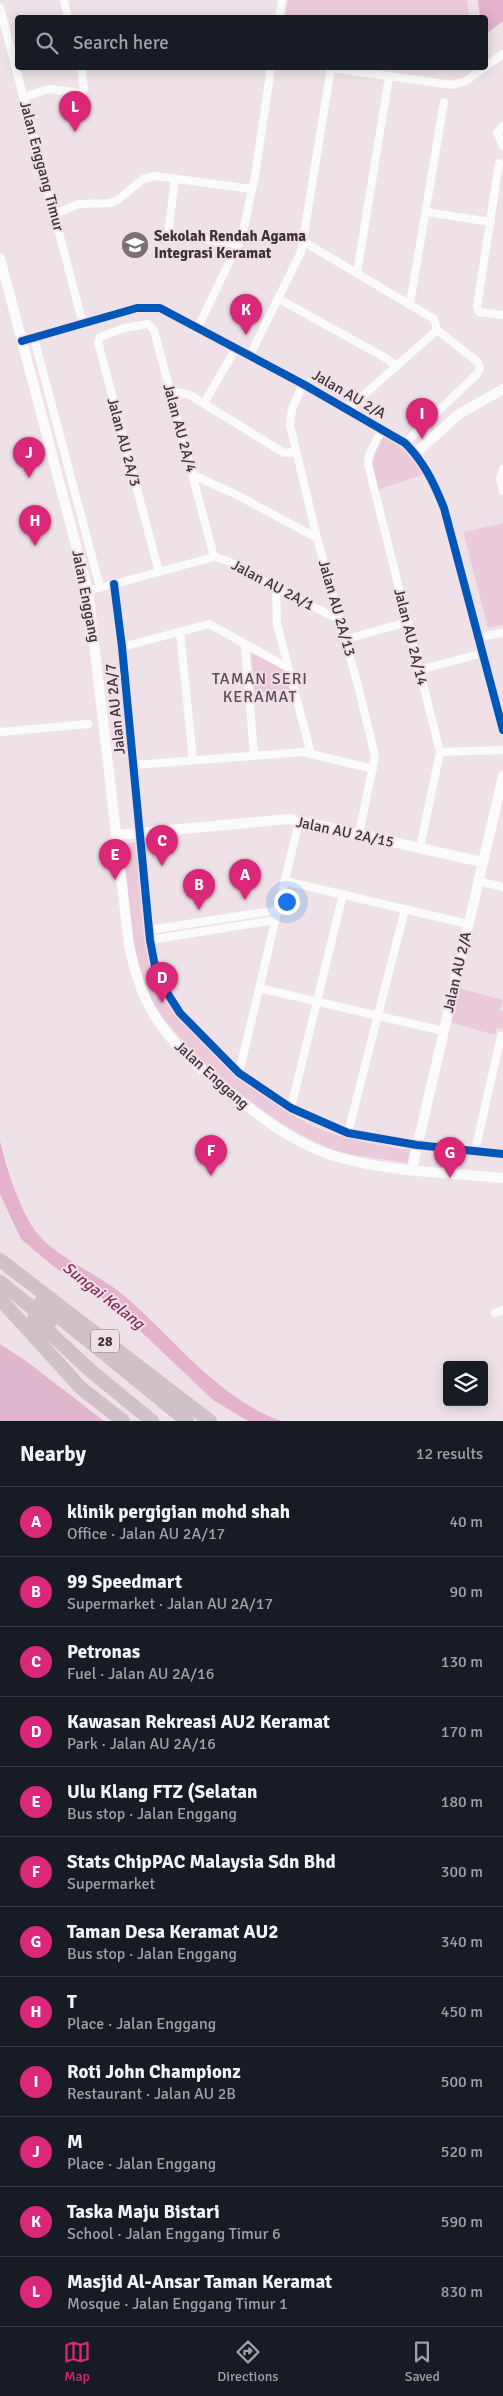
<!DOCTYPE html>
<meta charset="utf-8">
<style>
:root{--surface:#171b24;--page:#242831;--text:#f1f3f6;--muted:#9ea1a6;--line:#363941;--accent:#db2777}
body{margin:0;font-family:Signika,sans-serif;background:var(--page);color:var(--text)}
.controls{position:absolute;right:15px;bottom:15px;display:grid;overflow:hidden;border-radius:5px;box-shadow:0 2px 12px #0003}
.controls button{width:45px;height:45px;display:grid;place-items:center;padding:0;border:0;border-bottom:1px solid var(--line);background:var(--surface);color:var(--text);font:25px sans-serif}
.you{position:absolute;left:286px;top:901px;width:18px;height:18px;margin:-12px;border:4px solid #fff;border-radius:50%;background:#1a73e8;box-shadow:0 0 0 8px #1a73e833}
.badge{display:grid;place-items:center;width:32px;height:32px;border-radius:50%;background:var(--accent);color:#fff;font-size:16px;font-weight:700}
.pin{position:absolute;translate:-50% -41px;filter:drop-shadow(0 1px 2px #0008)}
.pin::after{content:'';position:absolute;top:26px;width:18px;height:15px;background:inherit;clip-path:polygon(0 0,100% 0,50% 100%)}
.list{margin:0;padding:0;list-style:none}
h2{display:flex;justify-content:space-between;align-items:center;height:65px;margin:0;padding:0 20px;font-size:21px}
h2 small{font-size:16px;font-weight:400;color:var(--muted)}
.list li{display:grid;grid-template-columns:32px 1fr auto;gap:15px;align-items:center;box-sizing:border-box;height:70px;padding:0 20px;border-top:1px solid var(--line)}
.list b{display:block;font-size:19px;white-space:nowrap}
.list p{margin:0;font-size:16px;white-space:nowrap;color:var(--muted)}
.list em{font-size:16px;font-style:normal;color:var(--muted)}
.icon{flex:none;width:28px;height:28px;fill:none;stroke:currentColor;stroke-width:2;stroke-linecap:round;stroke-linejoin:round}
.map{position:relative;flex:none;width:503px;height:1421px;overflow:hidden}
.search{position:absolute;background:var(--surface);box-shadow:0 2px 12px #0003;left:15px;right:15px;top:15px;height:55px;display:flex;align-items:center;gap:12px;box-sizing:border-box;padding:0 18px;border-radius:5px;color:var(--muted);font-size:19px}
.sheet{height:905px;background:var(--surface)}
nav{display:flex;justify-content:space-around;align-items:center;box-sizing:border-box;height:70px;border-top:1px solid var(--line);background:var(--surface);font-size:14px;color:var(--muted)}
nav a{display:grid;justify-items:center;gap:2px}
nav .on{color:var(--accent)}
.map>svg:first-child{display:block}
</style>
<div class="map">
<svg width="503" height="1421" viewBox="0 0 503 1421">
<rect width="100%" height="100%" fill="#eee2e8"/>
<g fill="#ebcbdb">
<path d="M288,0H467L469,17H285Z"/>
<path d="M383,436L408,449L425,474L377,490L372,462Z"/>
<path d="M503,523V625L488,628L463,532Z"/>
<path d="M251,653L284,669L290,689L255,693Z"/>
<path d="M138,842C141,881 140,945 155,980C178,1032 269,1108 322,1130C350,1141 380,1145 410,1150L408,1163C386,1159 362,1158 341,1152C280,1134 169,1045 144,986C126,945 128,889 123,844Z"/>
<path d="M459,988L503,1000L500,1010L503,1011V1029L497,1028L495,1035L450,1022Z"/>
</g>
<path fill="#dfb6cb" d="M0,1344L26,1361L104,1421H0Z"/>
<g fill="#e4b2cc">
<path d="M478,0H503V21L486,34V18L480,17Z"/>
<path d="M0,1141C6,1167 19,1207 34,1229C51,1255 97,1273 122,1294C175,1338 214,1396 281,1421H248L213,1400L114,1306L53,1266L21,1239L0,1194Z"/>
</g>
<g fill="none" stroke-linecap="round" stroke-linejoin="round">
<g stroke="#fcfbfc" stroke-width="8">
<path d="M64,0L68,18"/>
<path d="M0,8L83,324"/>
<path d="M279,18L282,0"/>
<path d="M332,68L452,85L466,81L503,54"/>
<path d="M24,97L49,89L82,93L84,88L81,68"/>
<path d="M503,126L497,133L503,146"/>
<path d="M499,163L477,307L479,312L503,315"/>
<path d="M175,179L169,227L170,232L175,235L239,244"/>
<path d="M426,212L491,222"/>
<path d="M54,214L79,204L110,203L119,199L143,179L155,176L252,189"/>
<path d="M304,242L434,319L437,330L478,362L480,368L477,374L405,443"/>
<path d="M357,273L389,77"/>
<path d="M279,299L384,357L397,366"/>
<path d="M410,304L444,102"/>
<path d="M198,327L242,236L255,176L271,68"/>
<path d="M34,338L100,587"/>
<path d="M250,355L301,252L331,68"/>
<path d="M303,384L292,409L290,425L317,538L358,686L375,756L359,834"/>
<path d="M171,391L190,395L284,453L296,452"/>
<path d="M204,403L236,348"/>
<path d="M348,409L437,330"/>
<path d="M382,429L369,455L368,464L440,752L420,848"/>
<path d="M503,469L500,479L503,491"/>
<path d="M193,475L235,494L317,538"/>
<path d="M159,572L98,342L100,337L124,328L148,324L154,330L214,557"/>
<path d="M114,584L122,647L150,940L157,977L180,1013L239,1073L291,1108L348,1133L417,1145L503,1154"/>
<path d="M276,588L277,624L311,754"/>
<path d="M88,591L214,557L228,561L276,588L340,620"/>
<path d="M180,632L193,760"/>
<path d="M479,637L503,633"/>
<path d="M346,639L408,622"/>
<path d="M245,645L254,754"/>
<path d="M122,647L209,624L287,667"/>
<path d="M419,670L483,653"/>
<path d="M0,732L88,724"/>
<path d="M440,752L503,750"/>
<path d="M134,765L303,752L373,769"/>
<path d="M285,881L468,924"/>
<path d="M478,881L503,887"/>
<path d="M149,930L278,910"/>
<path d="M150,940L275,920"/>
<path d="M259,988L443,1031"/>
<path d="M239,1073L299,821"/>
<path d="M291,1108L343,894"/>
<path d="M348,1133L405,909"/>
<path d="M475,1151L501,1036"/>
<path d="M495,1313L503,1310"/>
</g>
<g stroke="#fcfbfc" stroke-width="10">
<path d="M0,258L88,591L129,945C134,970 141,994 155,1016C174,1047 201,1069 228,1091C264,1120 297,1146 341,1158C393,1172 450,1173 503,1178"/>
<path d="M22,341L137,308H160L303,384L405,443C424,462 434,483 444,508L503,730"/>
<path d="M416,453L459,414L503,389"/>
<path d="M116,835L290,819L482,862"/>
<path d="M412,1169L503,776"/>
</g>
<g stroke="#d0c1c9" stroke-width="14">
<path d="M0,1260L210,1421"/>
<path d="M0,1282L50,1322"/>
<path d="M0,1299L81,1388L123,1421"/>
<path d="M41,1302L187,1421"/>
<path d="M34,1318L91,1371L152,1421"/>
</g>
<defs>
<g id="cycleway">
<path d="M22,341L137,308H160L303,384L405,443C424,462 434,483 444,508L503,730"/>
<path d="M114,584L122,647L150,940L157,977L180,1013L239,1073L291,1108L348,1133L417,1145L503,1154"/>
</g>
</defs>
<use href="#cycleway" stroke="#f2dee7" stroke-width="11"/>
<use href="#cycleway" stroke="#0057b8" stroke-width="8"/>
</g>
<defs>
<symbol id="school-disc" viewBox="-11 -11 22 22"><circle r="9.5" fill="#7a7075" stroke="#f2dee7"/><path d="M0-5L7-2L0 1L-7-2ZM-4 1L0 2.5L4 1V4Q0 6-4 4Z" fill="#fff"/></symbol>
</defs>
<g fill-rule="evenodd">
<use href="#school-disc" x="119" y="229" width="32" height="32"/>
</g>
<g text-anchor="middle" stroke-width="4" stroke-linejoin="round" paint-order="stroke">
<rect fill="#f2dee7" stroke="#72666c" stroke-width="1" x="91" y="1329.5" width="28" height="23" rx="4"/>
<g font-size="14" font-weight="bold" fill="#3b3337">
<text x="105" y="1346">28</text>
</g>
<g font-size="15" fill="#3b3337" stroke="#f2dee7">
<text transform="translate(42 166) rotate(75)" y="5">Jalan Enggang Timur</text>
<text transform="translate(349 394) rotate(30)" y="5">Jalan AU 2/A</text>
<text transform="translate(180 428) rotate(75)" y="5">Jalan AU 2A/4</text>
<text transform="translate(124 442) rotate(75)" y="5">Jalan AU 2A/3</text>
<text transform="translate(273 585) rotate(28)" y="5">Jalan AU 2A/1</text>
<text transform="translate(86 596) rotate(79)" y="5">Jalan Enggang</text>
<text transform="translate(337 608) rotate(74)" y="5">Jalan AU 2A/13</text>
<text transform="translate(411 637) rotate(76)" y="5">Jalan AU 2A/14</text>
<text transform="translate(115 709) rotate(-96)" y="5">Jalan AU 2A/7</text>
<text transform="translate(345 832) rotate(12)" y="5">Jalan AU 2A/15</text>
<text transform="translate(457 972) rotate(-77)" y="5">Jalan AU 2/A</text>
<text transform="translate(212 1075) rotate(42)" y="5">Jalan Enggang</text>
</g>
<g font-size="15" font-weight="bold" fill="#3b3337" stroke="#f2dee7" text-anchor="start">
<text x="154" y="241">Sekolah Rendah Agama<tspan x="154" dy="17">Integrasi Keramat</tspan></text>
</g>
<g font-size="16" letter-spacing="1" fill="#5c4c54" stroke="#f2dee7">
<text x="260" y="684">TAMAN SERI<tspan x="260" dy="18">KERAMAT</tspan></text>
</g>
<g font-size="16" font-style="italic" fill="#7c305d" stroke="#f2dee7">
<text transform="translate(104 1295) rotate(38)" y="6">Sungai Kelang</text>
</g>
</g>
</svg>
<div class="controls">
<button><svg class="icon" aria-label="layers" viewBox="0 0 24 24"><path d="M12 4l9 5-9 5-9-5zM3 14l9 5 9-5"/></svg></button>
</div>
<div class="you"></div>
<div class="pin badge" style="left:245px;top:900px">A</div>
<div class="pin badge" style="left:199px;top:910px">B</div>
<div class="pin badge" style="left:162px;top:866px">C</div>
<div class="pin badge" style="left:162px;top:1003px">D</div>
<div class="pin badge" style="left:115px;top:880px">E</div>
<div class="pin badge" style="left:211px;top:1176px">F</div>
<div class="pin badge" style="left:450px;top:1178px">G</div>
<div class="pin badge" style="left:35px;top:546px">H</div>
<div class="pin badge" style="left:422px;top:439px">I</div>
<div class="pin badge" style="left:29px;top:478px">J</div>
<div class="pin badge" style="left:246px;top:335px">K</div>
<div class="pin badge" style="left:75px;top:132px">L</div>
<div class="search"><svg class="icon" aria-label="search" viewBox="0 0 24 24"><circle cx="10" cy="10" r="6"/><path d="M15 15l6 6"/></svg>Search here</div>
</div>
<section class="sheet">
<h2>Nearby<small>12 results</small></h2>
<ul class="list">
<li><span class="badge">A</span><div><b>klinik pergigian mohd shah</b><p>Office · Jalan AU 2A/17</p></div><em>40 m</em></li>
<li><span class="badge">B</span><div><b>99 Speedmart</b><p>Supermarket · Jalan AU 2A/17</p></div><em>90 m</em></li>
<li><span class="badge">C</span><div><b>Petronas</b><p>Fuel · Jalan AU 2A/16</p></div><em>130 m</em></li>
<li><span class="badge">D</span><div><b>Kawasan Rekreasi AU2 Keramat</b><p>Park · Jalan AU 2A/16</p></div><em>170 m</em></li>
<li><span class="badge">E</span><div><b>Ulu Klang FTZ (Selatan</b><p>Bus stop · Jalan Enggang</p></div><em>180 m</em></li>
<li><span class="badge">F</span><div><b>Stats ChipPAC Malaysia Sdn Bhd</b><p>Supermarket</p></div><em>300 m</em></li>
<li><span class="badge">G</span><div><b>Taman Desa Keramat AU2</b><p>Bus stop · Jalan Enggang</p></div><em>340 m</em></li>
<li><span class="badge">H</span><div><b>T</b><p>Place · Jalan Enggang</p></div><em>450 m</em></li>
<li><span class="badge">I</span><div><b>Roti John Championz</b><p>Restaurant · Jalan AU 2B</p></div><em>500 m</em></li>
<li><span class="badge">J</span><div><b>M</b><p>Place · Jalan Enggang</p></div><em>520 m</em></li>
<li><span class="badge">K</span><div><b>Taska Maju Bistari</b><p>School · Jalan Enggang Timur 6</p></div><em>590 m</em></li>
<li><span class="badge">L</span><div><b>Masjid Al-Ansar Taman Keramat</b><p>Mosque · Jalan Enggang Timur 1</p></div><em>830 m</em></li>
</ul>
</section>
<nav>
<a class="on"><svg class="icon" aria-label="map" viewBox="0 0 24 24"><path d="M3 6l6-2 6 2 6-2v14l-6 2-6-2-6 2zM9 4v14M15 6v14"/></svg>Map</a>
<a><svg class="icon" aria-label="directions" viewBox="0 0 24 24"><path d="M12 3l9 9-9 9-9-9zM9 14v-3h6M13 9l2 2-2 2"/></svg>Directions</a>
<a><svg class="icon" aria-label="saved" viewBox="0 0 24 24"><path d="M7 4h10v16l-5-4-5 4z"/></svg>Saved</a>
</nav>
